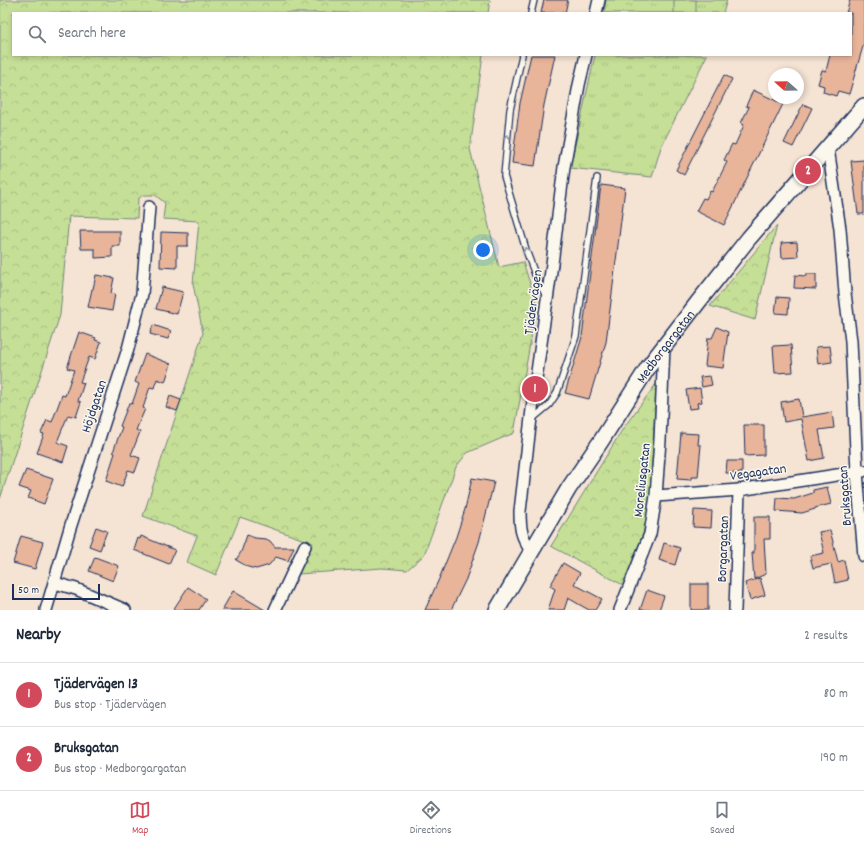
<!DOCTYPE html>
<meta charset="utf-8">
<style>
:root{--surface:#fff;--page:#f6f6f7;--text:#1f2937;--muted:#747a83;--line:#e0e1e3;--accent:#d1495b}
body{margin:0;font-family:Dekko,sans-serif;background:var(--page);color:var(--text)}
.compass{position:absolute;left:768px;top:68px;width:36px;height:36px;border-radius:50%;background:var(--surface);box-shadow:0 2px 6px #0003;rotate:290deg}
.scale{position:absolute;left:12px;bottom:10px;width:88px;box-sizing:border-box;padding-left:4px;border:2px solid #1b2f5e;border-top:0;font-size:11px;line-height:14px;white-space:nowrap;color:#1b2f5e;-webkit-text-stroke:3px #fbf7ec;paint-order:stroke}
.you{position:absolute;left:483px;top:250px;width:14px;height:14px;margin:-10px;border:3px solid #fff;border-radius:50%;background:#1a73e8;box-shadow:0 0 0 6px #1a73e833}
.badge{display:grid;place-items:center;width:26px;height:26px;border-radius:50%;background:var(--accent);color:#fff;font-size:13px;font-weight:700}
.pin{position:absolute;translate:-50% -50%;border:2px solid #fff;box-shadow:0 1px 4px #0006}
.list{margin:0;padding:0;list-style:none}
h2{display:flex;justify-content:space-between;align-items:center;height:52px;margin:0;padding:0 16px;font-size:17px}
h2 small{font-size:13px;font-weight:400;color:var(--muted)}
.list li{display:grid;grid-template-columns:26px 1fr auto;gap:12px;align-items:center;box-sizing:border-box;height:64px;padding:0 16px;border-top:1px solid var(--line)}
.list b{display:block;font-size:15px;white-space:nowrap}
.list p{margin:0;font-size:13px;white-space:nowrap;color:var(--muted)}
.list em{font-size:13px;font-style:normal;color:var(--muted)}
.icon{flex:none;width:22px;height:22px;fill:none;stroke:currentColor;stroke-width:2;stroke-linecap:round;stroke-linejoin:round}
.map{position:relative;flex:none;width:864px;height:610px;overflow:hidden}
.search{position:absolute;background:var(--surface);box-shadow:0 2px 6px #0003;left:12px;right:12px;top:12px;height:44px;display:flex;align-items:center;gap:10px;box-sizing:border-box;padding:0 14px;border-radius:0px;color:var(--muted);font-size:15px}
.sheet{height:180px;background:var(--surface)}
nav{display:flex;justify-content:space-around;align-items:center;box-sizing:border-box;height:56px;border-top:1px solid var(--line);background:var(--surface);font-size:11px;color:var(--muted)}
nav a{display:grid;justify-items:center;gap:2px}
nav .on{color:var(--accent)}
.map>svg:first-child{display:block}
</style>
<div class="map">
<svg width="864" height="610" viewBox="0 0 864 610">
<defs>
<pattern id="forest-crowns" width="20" height="18" patternUnits="userSpaceOnUse"><rect width="20" height="18" fill="#c5df96"/><path d="M2 6a3 3 0 1 1 6 0M12 15a3 3 0 1 1 6 0" fill="none" stroke="#a9c084"/></pattern>
<pattern id="park-tufts" width="24" height="20" patternUnits="userSpaceOnUse"><rect width="24" height="20" fill="#c5df96"/><path d="M3 7l-1-3M5 7V3M7 7l1-3M15 17l-1-3M17 17v-4M19 17l1-3" fill="none" stroke="#a9c084"/></pattern>
</defs>
<rect width="100%" height="100%" fill="#f5e3d3"/>
<filter id="ink" filterUnits="userSpaceOnUse"><feTurbulence type="fractalNoise" baseFrequency=".025" numOctaves="2"/><feDisplacementMap in="SourceGraphic" scale="8" xChannelSelector="R" yChannelSelector="G"/><feConvolveMatrix kernelMatrix="1 2 1 2 8 2 1 2 1" color-interpolation-filters="sRGB"/></filter>
<g filter="url(#ink)">
<g fill="url(#forest-crowns)" stroke="#70877a">
<path d="M0,0H490L488,13H13V55H483L470,149L499,267L523,262L537,305L514,433L467,453L456,467L424,555L407,570L382,568L298,574L313,543L240,517L216,575L187,562L197,536L143,516L203,333L193,284L199,221L163,219L165,203L155,195H143L138,199L137,218L69,216L60,315L0,499Z"/>
<path d="M777,225L755,320L710,306Z"/>
<path d="M656,384L650,504L643,534L623,585L551,546L624,427Z"/>
</g>
<g fill="url(#park-tufts)" stroke="#70877a">
<path d="M606,0H727L723,13H604Z"/>
<path d="M595,55H707L661,147L652,177L570,168Z"/>
</g>
<rect fill="#c5df96" stroke="#70877a" x="674" y="0" width="22" height="13"/>
<g fill="#e8b59a" stroke="#1b2f5e">
<path d="M544,0H568L565,13H541Z"/>
<path d="M850,0H864V43L849,94L838,91L836,96L823,92L824,86L818,84L822,70L826,71L830,55H851V13H846Z"/>
<path d="M531,55H555L544,105L535,166L512,163L520,103Z"/>
<path d="M724,75L732,79L684,175L676,170Z"/>
<path d="M753,90L783,104L724,225L696,211L703,198L706,199L710,191L712,192L727,162L724,160L732,144L735,145L744,125L741,123L749,107L746,106Z"/>
<path d="M803,104L812,108L793,147L784,143Z"/>
<path d="M864,160V214H858L851,161Z"/>
<path d="M601,185L625,188L606,342L589,399L565,393L582,337Z"/>
<path d="M80,231H120V246H112V257L95,258V249H81Z"/>
<path d="M161,232L188,233V246H177V268L160,267Z"/>
<path d="M797,242L798,257L782,258L781,243Z"/>
<path d="M806,274H816V289L794,288L795,275L805,276Z"/>
<path d="M96,275L114,278L111,293L115,294L112,311L88,307L92,289H93Z"/>
<path d="M162,287L183,292L177,314L156,309Z"/>
<path d="M777,297L789,298L788,314L775,313Z"/>
<path d="M153,325L171,331L168,339L150,334Z"/>
<path d="M717,327L728,332L723,368L705,366L708,338H712Z"/>
<path d="M79,332L96,338L95,340L101,342L95,359L89,357L80,382L84,383L78,401L81,402L76,417L68,415L57,442L68,446L63,462L37,453L44,434L41,433L47,420L52,422L62,395L65,396L74,370L67,368Z"/>
<path d="M791,345L793,372L775,373L773,346Z"/>
<path d="M830,346L832,362L818,364L816,347Z"/>
<path d="M145,354L171,364L165,382L157,379L154,388L150,387L143,408L145,409L136,430L140,432L131,455L140,458L135,472L128,470L122,487L106,481L115,453L113,452L122,427L120,426L129,403L132,404L139,384L135,382Z"/>
<path d="M710,376L712,385L702,387L700,377Z"/>
<path d="M700,388L702,402L697,403L698,408L689,409L686,390Z"/>
<path d="M170,396L181,400L177,411L166,407Z"/>
<path d="M799,399L802,417L832,412L834,428L819,430L824,458L809,461L801,419L784,422L781,402Z"/>
<path d="M744,425H764V455L745,456Z"/>
<path d="M681,433L699,434L698,445H701L698,477H691V480L677,479Z"/>
<path d="M727,461H742V473H726Z"/>
<path d="M26,470L53,479L44,504L28,498L31,491L19,487Z"/>
<path d="M472,478L494,482L479,542L466,579L451,610H425L439,579L456,537L465,509Z"/>
<path d="M827,487L831,504L815,508V509L802,513L776,511L777,498L794,499L813,493V490Z"/>
<path d="M694,510L712,511L711,528L693,527Z"/>
<path d="M754,517H770V539H764L766,574L754,579L752,553H754Z"/>
<path d="M96,527L107,531L100,550L89,546Z"/>
<path d="M830,530L838,562L844,560L848,580L835,583L831,564L813,568L810,556L824,553L819,532Z"/>
<path d="M247,535L255,538L266,539L270,541L275,547H294L288,561L276,557L269,565L263,567L256,569L248,567L236,560L241,552Z"/>
<path d="M21,536L43,542L35,569L13,563Z"/>
<path d="M141,536L175,550L169,564L134,550L138,538L140,539Z"/>
<path d="M664,543L680,548L675,565L659,560Z"/>
<path d="M95,557L119,566L113,581L89,571Z"/>
<path d="M563,563L580,573L574,584L602,599L595,610H589L568,598L564,610H548L555,589L550,586Z"/>
<path d="M760,578L765,595L750,600L745,583Z"/>
<rect x="691" y="584" width="17" height="26"/>
<path d="M188,587L206,599L199,610H173Z"/>
<path d="M647,590L664,596L659,610H640Z"/>
<path d="M233,591L265,610H222Z"/>
</g>
<g fill="none" stroke-linecap="round" stroke-linejoin="round">
<defs>
<g id="lane">
<path d="M531,13L534,0"/>
<path d="M522,55L510,110L504,176L527,253L536,277L546,296"/>
<path d="M531,420L549,405L557,393L576,336L597,178"/>
</g>
<g id="street">
<path d="M596,13L599,0"/>
<path d="M828,148L840,229L845,293L851,341L857,472L864,556"/>
<path d="M656,496L739,490L863,471"/>
<path d="M531,551C521,536 520,529 520,511L533,401L552,264L564,167L579,85L586,55"/>
<path d="M55,583L76,589L125,610"/>
<path d="M46,610L70,528L128,349L142,294L149,207"/>
<path d="M275,610L305,546"/>
<path d="M620,610L650,534L656,496L660,440L664,347"/>
<path d="M735,610L739,490"/>
</g>
<g id="secondary">
<path id="s1" d="M497,610L569,488L601,441L649,366L699,301L749,238L864,106"/>
</g>
</defs>
<use href="#lane" stroke="#1b2f5e" stroke-width="8"/>
<use href="#street" stroke="#1b2f5e" stroke-width="14"/>
<use href="#secondary" stroke="#1b2f5e" stroke-width="18"/>
<use href="#lane" stroke="#fbf7ec" stroke-width="5.5"/>
<use href="#street" stroke="#fbf7ec" stroke-width="11"/>
<use href="#secondary" stroke="#fbf7ec" stroke-width="15"/>
</g>
<defs><path id="oneway-chevron" d="M-2-3.5L2.5 0L-2 3.5" fill="none" stroke-width="1.6" stroke-linecap="round" stroke-linejoin="round"/></defs>
<g stroke="#8b93a5">
<use href="#oneway-chevron" transform="translate(507 137) rotate(-84)"/>
<use href="#oneway-chevron" transform="translate(526 250) rotate(-108)"/>
</g>
</g>
<g text-anchor="middle" stroke-width="3" stroke-linejoin="round" paint-order="stroke">
<g font-size="14" fill="#1b2f5e" stroke="#fbf7ec">
<text transform="translate(532 302) rotate(-82)" y="5">Tjädervägen</text>
<text dy="5" stroke="none"><textPath href="#s1" startOffset="313">Medborgargatan</textPath></text>
<text transform="translate(93 406) rotate(-72)" y="5">Höjdgatan</text>
<text transform="translate(758 471) rotate(-8)" y="5">Vegagatan</text>
<text transform="translate(641 480) rotate(-84)" y="5">Moreliusgatan</text>
<text transform="translate(844 496) rotate(-94)" y="5">Bruksgatan</text>
<text transform="translate(722 549) rotate(-88)" y="5">Borgargatan</text>
</g>
</g>
</svg>
<svg class="compass" viewBox="-18 -18 36 36"><path d="M0-13l5 13h-10z" fill="#e53935"/><path d="M0 13l5-13h-10z" fill="#747a83"/></svg>
<div class="scale">50 m</div>
<div class="you"></div>
<div class="pin badge" style="left:535px;top:389px">1</div>
<div class="pin badge" style="left:808px;top:171px">2</div>
<div class="search"><svg class="icon" aria-label="search" viewBox="0 0 24 24"><circle cx="10" cy="10" r="6"/><path d="M15 15l6 6"/></svg>Search here</div>
</div>
<section class="sheet">
<h2>Nearby<small>2 results</small></h2>
<ul class="list">
<li><span class="badge">1</span><div><b>Tjädervägen 13</b><p>Bus stop · Tjädervägen</p></div><em>80 m</em></li>
<li><span class="badge">2</span><div><b>Bruksgatan</b><p>Bus stop · Medborgargatan</p></div><em>190 m</em></li>
</ul>
</section>
<nav>
<a class="on"><svg class="icon" aria-label="map" viewBox="0 0 24 24"><path d="M3 6l6-2 6 2 6-2v14l-6 2-6-2-6 2zM9 4v14M15 6v14"/></svg>Map</a>
<a><svg class="icon" aria-label="directions" viewBox="0 0 24 24"><path d="M12 3l9 9-9 9-9-9zM9 14v-3h6M13 9l2 2-2 2"/></svg>Directions</a>
<a><svg class="icon" aria-label="saved" viewBox="0 0 24 24"><path d="M7 4h10v16l-5-4-5 4z"/></svg>Saved</a>
</nav>
